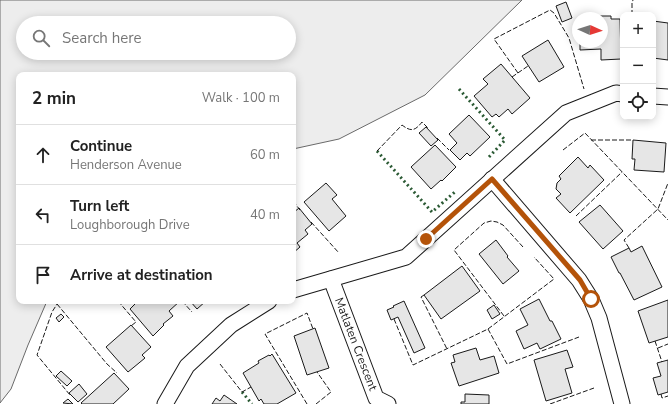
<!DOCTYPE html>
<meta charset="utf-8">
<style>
:root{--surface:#fff;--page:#f2f2f2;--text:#222;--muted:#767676;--line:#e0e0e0}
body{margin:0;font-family:"Nunito Sans",sans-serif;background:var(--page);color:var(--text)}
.controls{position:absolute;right:12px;top:12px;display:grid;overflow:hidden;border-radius:8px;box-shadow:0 2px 10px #0003}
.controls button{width:36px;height:36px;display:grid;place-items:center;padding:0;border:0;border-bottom:1px solid var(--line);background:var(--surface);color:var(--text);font:20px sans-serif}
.compass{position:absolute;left:572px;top:12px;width:36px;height:36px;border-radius:50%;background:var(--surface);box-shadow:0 2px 10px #0003;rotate:93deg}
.stop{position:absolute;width:12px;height:12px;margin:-9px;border:3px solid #b45309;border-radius:50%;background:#fff}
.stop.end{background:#b45309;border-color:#fff;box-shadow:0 1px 4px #0008}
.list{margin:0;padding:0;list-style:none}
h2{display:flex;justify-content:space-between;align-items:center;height:52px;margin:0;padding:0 16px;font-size:17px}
h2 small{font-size:13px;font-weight:400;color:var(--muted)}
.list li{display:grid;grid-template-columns:26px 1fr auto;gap:12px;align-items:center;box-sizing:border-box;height:60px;padding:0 16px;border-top:1px solid var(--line)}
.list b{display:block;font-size:15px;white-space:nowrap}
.list p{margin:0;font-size:13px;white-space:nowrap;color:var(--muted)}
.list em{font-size:13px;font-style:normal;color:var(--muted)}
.icon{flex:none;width:22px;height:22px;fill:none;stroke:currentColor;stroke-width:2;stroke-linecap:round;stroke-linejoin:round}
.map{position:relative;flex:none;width:668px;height:404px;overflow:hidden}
.search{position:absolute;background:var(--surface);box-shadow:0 2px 10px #0003;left:16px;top:16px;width:280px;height:44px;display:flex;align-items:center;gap:10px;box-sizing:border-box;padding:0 14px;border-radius:22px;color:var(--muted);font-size:15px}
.panel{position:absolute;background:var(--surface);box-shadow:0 2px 10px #0003;left:16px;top:72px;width:280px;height:232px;border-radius:8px}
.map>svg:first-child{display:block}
</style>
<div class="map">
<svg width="668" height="404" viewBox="0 0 668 404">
<rect width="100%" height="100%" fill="#fff"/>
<path fill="#ededed" stroke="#6a6a6a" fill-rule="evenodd" d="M0,0H522L425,95L339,139L293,149V75H19V301H47L28,345L11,389L0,403ZM23,23H289V53H23Z"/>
<g fill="#e6e6e6" stroke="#1a1a1a">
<path d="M566,2L572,18L562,22L556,6Z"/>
<path d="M593,16H611V19H620L621,59L601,60V49L580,50V42H602V18H593Z"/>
<path d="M653,21L668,23V60L653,58Z"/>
<path d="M548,40L564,67L539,82L522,56Z"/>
<path d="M501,64L530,98L512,114L508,109L499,117L496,114L492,117L474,96L488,84L483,79Z"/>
<path d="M469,115L490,137L470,156L467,153L460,160L450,150L457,143L449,134Z"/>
<path d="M426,127L438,140L431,146L419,133Z"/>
<path d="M633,140L666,143L664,172L634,170L635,159H632Z"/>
<path d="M435,145L456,167L442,181L441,180L431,189L411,167Z"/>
<path d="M578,157L588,168L590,165L604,180L570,213L556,198L561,194L556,189L557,183L561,179L559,176Z"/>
<path d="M326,183L337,195L332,199L346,216L329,231L304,202Z"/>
<path d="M600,205L623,231L603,249L579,222Z"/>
<path d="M299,208L312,224L305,230L308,234L297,243L300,247L293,253V213Z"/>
<path d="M496,240L508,256L507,257L519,271L503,284L479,254Z"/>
<path d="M642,246L662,287L634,300L620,273H619L611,257L629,248L631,252Z"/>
<path d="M462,266L480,291L441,319L424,295Z"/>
<path d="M539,299L550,321H552L561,339L540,349L537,343L524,349L516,331L528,325L520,309Z"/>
<path d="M668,300V337L649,343L638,311Z"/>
<path d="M134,301H180L169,311L173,316L163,324L164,325L153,336L130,309L136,303Z"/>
<path d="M190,301H206L197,309Z"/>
<path d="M404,301L425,348L414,353L398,317L391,320L387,310L394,307L393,306Z"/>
<path d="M494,305L500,314L492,319L487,310Z"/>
<path d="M61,314L64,317L59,322L56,318Z"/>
<path d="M131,325L151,347L142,355L145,358L128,372L106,347Z"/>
<path d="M315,328L329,368L307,375L294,336Z"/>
<path d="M476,348L480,360L494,356L499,373L459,386L451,363L455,362L453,355Z"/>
<path d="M567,350L573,367L565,369L572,393L546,401L534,360Z"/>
<path d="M272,354L296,393L277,404H264L261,399L259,401L243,373L259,363L258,361L269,355L270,356Z"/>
<path d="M668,360V392L658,395L653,378L661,376L657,363Z"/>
<path d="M61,371L72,381L67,386L56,376Z"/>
<path d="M114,373L129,389L113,404H82L81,403Z"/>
<path d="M79,384L87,394L78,402L69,393Z"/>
<path d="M465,394L489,395V404H461V402H465Z"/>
<path d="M224,395L237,404H212L216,398L220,401Z"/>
<path d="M68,399L73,404L63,403Z"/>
</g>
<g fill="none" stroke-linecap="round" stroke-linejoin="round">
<defs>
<g id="street">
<path d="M653,96L668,97"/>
<path d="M492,179L579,280L591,299L599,318L622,404"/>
<path d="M331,279L376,398L388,404"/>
<path d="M293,290L406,257L566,113L616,93L623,94"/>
<path d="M165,404L187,366L231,325L269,301"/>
</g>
</defs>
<use href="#street" stroke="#1a1a1a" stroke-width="17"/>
<use href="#street" stroke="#fff" stroke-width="15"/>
<g stroke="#2b5a34" stroke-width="3" stroke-dasharray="2 3" stroke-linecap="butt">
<path d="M459,89L505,140L488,158"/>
<path d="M377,151L432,212L456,191"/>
<path d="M242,392L252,404"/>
</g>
<g stroke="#1a1a1a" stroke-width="1" stroke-dasharray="5 2" stroke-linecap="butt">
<path d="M632,15V3L633,0"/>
<path d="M518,73L494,39L550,10L554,13L569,38L584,89"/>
<path d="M512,77L528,66"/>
<path d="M437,138L449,150"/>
<path d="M591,140H633"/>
<path d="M563,150L585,133L668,220"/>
<path d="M377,151L402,125C411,132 415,131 422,122L428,128"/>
<path d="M293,201L300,210"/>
<path d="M576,216L622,172"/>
<path d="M311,222L339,253"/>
<path d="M629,248L624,240L658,209L668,183"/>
<path d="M424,295L421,297L447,349"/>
<path d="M59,301L52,312L37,355L70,395"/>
<path d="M118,301L136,322L131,326"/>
<path d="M182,301L192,312"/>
<path d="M57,304L107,364L117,373"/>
<path d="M504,316L454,250L484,223L491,221L497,222L503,225L523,247"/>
<path d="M394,319L413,365L488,329L554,279L534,257"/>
<path d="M488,329L507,364L579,337"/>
<path d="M655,341L662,362"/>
<path d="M658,348L668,344"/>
<path d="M220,364L242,392L251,387"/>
<path d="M661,394L662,398L668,396"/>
<path d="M307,404L265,334L307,313L313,329"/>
<path d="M316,404L331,392L317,372"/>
<path d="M550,404L594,388"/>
</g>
</g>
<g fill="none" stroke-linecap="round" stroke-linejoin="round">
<path stroke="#b45309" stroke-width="5" d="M426,239L492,179L580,280L591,299"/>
</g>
<g text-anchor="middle" stroke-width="3" stroke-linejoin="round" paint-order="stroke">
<g font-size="12" fill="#1a1a1a" stroke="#fff">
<text transform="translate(356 344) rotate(69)" y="4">Matlaten Crescent</text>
</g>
</g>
</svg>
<div class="controls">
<button>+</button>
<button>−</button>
<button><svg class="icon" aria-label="locate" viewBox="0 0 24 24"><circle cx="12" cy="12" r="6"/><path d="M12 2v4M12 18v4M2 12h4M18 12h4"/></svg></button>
</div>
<svg class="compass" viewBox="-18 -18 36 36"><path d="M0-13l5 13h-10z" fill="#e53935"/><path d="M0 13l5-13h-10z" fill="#767676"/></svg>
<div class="stop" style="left:591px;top:299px"></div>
<div class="stop end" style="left:426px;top:239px"></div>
<div class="search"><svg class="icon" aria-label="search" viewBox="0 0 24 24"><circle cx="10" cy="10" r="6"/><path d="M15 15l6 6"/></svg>Search here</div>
<section class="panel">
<h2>2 min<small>Walk · 100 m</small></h2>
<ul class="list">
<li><svg class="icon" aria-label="ahead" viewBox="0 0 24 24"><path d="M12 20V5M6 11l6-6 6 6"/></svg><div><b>Continue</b><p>Henderson Avenue</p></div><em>60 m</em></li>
<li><svg class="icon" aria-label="left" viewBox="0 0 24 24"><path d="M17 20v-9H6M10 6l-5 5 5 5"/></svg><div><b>Turn left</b><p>Loughborough Drive</p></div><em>40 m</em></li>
<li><svg class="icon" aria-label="arrive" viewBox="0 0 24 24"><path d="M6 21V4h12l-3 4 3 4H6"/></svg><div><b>Arrive at destination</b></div></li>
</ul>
</section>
</div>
